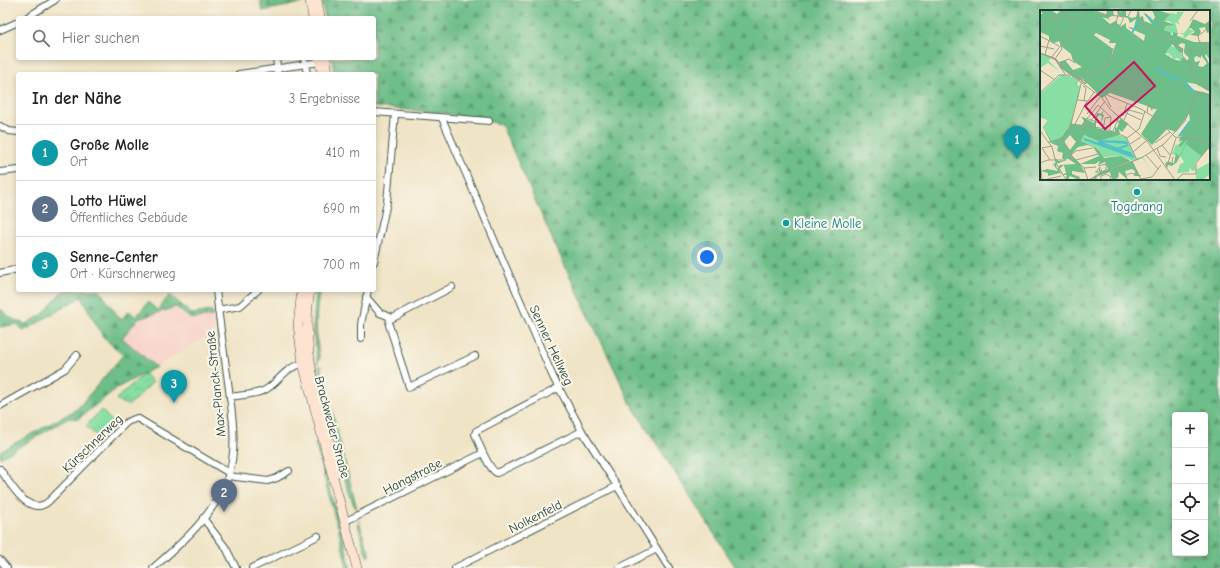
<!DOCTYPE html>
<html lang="de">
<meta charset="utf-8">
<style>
:root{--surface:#fff;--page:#f6f6f6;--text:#222;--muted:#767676;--line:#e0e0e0;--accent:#111827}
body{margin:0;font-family:"Comic Neue",sans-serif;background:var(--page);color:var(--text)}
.controls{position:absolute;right:12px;bottom:12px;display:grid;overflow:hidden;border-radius:4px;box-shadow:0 2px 6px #0003}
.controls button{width:36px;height:36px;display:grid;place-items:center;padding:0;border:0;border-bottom:1px solid var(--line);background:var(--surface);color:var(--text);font:20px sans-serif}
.you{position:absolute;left:707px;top:257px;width:14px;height:14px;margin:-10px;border:3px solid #fff;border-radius:50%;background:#1a73e8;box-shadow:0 0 0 6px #1a73e833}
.badge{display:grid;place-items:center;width:26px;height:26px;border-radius:50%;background:var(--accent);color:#fff;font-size:13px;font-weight:700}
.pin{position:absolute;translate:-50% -33px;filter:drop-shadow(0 1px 2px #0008)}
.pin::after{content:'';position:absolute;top:21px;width:14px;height:12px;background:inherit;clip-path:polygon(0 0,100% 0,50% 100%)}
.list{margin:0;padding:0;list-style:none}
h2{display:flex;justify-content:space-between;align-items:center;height:52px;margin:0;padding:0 16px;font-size:17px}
h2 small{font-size:13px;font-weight:400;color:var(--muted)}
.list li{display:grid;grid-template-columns:26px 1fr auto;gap:12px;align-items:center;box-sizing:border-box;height:56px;padding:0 16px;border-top:1px solid var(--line)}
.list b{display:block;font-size:15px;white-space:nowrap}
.list p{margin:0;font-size:13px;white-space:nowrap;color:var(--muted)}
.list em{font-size:13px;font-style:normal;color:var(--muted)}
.icon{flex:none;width:22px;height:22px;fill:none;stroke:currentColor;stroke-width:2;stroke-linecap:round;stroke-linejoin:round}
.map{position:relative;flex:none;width:1220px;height:568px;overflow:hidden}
.search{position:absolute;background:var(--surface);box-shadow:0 2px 6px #0003;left:16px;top:16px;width:360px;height:44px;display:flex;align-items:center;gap:10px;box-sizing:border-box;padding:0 14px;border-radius:4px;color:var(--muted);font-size:15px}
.panel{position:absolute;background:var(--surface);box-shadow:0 2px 6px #0003;left:16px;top:72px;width:360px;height:220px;border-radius:4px}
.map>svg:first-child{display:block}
</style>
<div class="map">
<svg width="1220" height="568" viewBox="0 0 1220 568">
<defs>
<pattern id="forest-firs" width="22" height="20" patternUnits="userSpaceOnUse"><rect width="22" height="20" fill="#6ebe89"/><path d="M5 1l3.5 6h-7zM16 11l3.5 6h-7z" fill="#5a9c71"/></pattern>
<pattern id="park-crowns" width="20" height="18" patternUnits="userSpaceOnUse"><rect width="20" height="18" fill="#88dfa3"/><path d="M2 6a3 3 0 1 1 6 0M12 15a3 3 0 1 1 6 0" fill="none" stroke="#75c08d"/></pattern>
</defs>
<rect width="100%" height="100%" fill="#fbf7ec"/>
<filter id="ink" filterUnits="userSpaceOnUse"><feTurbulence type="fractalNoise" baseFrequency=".025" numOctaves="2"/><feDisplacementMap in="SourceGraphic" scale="8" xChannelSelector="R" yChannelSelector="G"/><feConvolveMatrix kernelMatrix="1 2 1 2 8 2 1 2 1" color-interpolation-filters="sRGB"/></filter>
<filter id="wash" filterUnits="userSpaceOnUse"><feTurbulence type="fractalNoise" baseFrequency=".012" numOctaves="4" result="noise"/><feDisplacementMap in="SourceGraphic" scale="16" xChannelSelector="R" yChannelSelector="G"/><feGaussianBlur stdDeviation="0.9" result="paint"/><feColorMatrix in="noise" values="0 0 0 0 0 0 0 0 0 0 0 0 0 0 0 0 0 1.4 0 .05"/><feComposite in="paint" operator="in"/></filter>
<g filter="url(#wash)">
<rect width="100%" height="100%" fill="#f0e4c6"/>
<path fill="#f7d1c9" d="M176,307L191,319L213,316L215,329L206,337L156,367L122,338L138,319Z"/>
<g fill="url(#forest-firs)" stroke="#467e5e" fill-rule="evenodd">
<path d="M260,0H303V3L262,11Z"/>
<path d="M322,0H1220V568H736L631,404L554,243L501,124L444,113L374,107V74H334L332,58H374V18H325ZM1041,11H1209V179H1041ZM1175,415H1205V553H1175Z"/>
<path d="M64,290H99L121,320L129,311L136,317L148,302L157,310L170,295L192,314L212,311L213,316L191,319L176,307L138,319L122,338L156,367L117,388L78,419L69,418L0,458V452L8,447L77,409L123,355L103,337L81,297L24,331L17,324L0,327V309L14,320L26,324L42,315Z"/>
<path d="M316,290H320C315,313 315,336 320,359L318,360V366L313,331Z"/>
<path d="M322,366L321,367L357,509C347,503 323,387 319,367Z"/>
<path d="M317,441L340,525L337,526L315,443Z"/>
<path d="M359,520L364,539L371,555L367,557L358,525Z"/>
<path d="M341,527L351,568H345L347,567L338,528Z"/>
</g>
<path fill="url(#park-crowns)" stroke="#548e6c" d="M144,374L153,382L129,405L122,403L116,399Z"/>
<path fill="#88dfa3" stroke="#548e6c" d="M101,410L113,422L98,437L86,426Z"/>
</g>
<g filter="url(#ink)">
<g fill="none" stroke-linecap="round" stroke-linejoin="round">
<defs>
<g id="minor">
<path d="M26,18L55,0"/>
<path d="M0,30L18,22"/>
<path d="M276,58L278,74"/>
<path d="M304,58L307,74"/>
<path d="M239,74L320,62"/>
<path d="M374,112L489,121"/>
<path d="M442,118L553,377L582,431L669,568"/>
<path d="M0,126L9,131L18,132"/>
<path d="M0,172L18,170"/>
<path d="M374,262L387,202L395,114"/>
<path d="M0,273L18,269"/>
<path d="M366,297L380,313L393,318L452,287"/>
<path d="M218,310L240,306L258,290"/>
<path d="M390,318L389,325L409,387L475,356"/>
<path d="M361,339V324L368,290"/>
<path d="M558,388L476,431L475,434C479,443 488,469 497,473L582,431"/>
<path d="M230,397C241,395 255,395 265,390C281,381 283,367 306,363"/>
<path d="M0,406L65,369L77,355"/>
<path d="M0,469C10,483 29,519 49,501L127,422L137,418L229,473"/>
<path d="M228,476L268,481L277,478L289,471"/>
<path d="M203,518L226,548L236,568"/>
<path d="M350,519L483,453"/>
<path d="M0,560L7,568"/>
<path d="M153,568C181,544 216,513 228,477C239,446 231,407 227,374C223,346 219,318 216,290"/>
<path d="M252,568L318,536"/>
<path d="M455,568L617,486"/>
<path d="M619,568L657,549"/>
</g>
<g id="secondary">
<path d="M310,0L313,18"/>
<path d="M317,0L320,18"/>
<path d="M319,58L322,74"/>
<path d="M326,58L328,74"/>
<path d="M302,290L298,325L303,363L357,568"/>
<path d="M310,290C299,352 322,412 338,472"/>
</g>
</defs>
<use href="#minor" stroke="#3e564a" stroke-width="8"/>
<use href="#secondary" stroke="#3e564a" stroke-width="10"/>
<use href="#minor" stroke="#fff" stroke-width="6"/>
<use href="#secondary" stroke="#fee3d1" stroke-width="9"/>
</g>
</g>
<g fill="#0f9aa8" stroke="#fbf7ec" stroke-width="1.5">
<circle cx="1137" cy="192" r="4"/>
<circle cx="786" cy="223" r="4"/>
</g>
<g text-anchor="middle" stroke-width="4" stroke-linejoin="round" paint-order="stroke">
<g font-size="13" fill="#0d838f" stroke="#fbf7ec">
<text x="1137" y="211">Togdrang</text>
<text x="794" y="228" text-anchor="start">Kleine Molle</text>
</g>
<g font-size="13" fill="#1f3d34" stroke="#fbf7ec">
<text transform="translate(552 345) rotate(65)" y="5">Senner Hellweg</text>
<text transform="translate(215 384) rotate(-96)" y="5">Max-Planck-Straße</text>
<text transform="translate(333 427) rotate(75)" y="5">Brackweder Straße</text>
<text transform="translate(92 443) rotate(-44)" y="5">Kürschnerweg</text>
<text transform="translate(412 476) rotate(-27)" y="5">Hangstraße</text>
<text transform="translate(535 516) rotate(-27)" y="5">Nolkenfeld</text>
</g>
</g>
<g transform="translate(1040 10)">
<rect width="170" height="170" fill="#f0e4c6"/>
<path d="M137,2H144L138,11L140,15L135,12L138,23H144L149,17L148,19L154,21L145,28L137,26L144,27L143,24L133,22L131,25L130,22L124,20L126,16L134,15L129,11H124L130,3L137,4ZM132,34V37H135L141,44L143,47L140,51L138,48L133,49L131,45L128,46L130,43L125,44ZM131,68L145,75L150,83L148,90V82L136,80H144L130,70ZM43,125L58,131L76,125L86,127L96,148L103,147L113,165L103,148L93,151L81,146L61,147L58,138L41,131ZM143,129L161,146L155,153L156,160L152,161L150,157L149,162L139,163H137L140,154L144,152L140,146L142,143L140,146L132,144L136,134L139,136L143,131L140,133L139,130Z" fill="#88dfa3"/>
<path d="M0,0H11L17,4L21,0H51L66,5L67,0H73L74,5L68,8L71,10L62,7L70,14L77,10L76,13L80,15L83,8L78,5L77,0L81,2V0H86V6L92,8L96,7L99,0L100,7L103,6L104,11L112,14L103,2L113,11L115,7L112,0H117L130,4L124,11L135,15L126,16L124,20L130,22L131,25H133V22L138,23L137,26L154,32H170V50L166,44L165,46L170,55V82L156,74L145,72L154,80L170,84V140L168,139L158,150L161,146L146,134L137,152L132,156L128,155L127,159L125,153H134L137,138L136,144L139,146L143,139L147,130L140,137L138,135L143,131L139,130L143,124L140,127L139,126L150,110L149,104L136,122L127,119L112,135L101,124L117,99L113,98L112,101L110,97L70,83L62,88L47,73L45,74L42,72L46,73L42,67L40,71L20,58L19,53L25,50L33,60L42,57L33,51L31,44L21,36L19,31L14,33L9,30V26L0,22V16L4,15L0,16V4H3ZM81,6L88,8L90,13L96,9L94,18L87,17L105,25L104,31L86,18V13L80,17L84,8ZM56,23L70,30L69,33H76L69,53L73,39L54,25ZM141,33L145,34L144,43L149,48L147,51L143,47L140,51L133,49L125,44L132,34L141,44L143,39L138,36ZM161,45L167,53L163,57L158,56L160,51L155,52L154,48L156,46L161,48ZM153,9L165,14L170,10V22L167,23L165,17L159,18L161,22L158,26L150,25L155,22L151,18L148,19ZM32,67L38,71L36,76L40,77L31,114L42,115L44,111L41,106L54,113L57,103L61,104L62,102L64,101L62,104L64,105L61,114L62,106L59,105L56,109V118L75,122V117L77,118L79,113L77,112L81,109L73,102L81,108L91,116L88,114L82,122L79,119L80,125L58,131L44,125L41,131L57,138L64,148L81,146L91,151L66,161L92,151L100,166H94L95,161L92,159L85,161L88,170L79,162L78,168L72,170L70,162L56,166L57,170L53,168L49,170L60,162L61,158L62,161L68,159L65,152L58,155L60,151L55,154H40L45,163L32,161V164L40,167L39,170L30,166L28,170L25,169L27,165H22L26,163L24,155L19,159L22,165L20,163L8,166V163L1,161L7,159L18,161L13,154L16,153L15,148L19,151L27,150L16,154L17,159L20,155L36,154L27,148L25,150L22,148L23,143L17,141L18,136L11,133L3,117L8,110L0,107V103L12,104L13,98L24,80L28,77L29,80L31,78L29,75ZM30,125L36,132L30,140L24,132ZM48,135L53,137L59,146L40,154L31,145L38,137Z" fill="#6ebe89" fill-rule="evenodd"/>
<path d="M0,43L11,47L9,51L19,61L8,53L0,58ZM22,64L30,66L38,71L35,74L40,76L39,86L29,117L21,128L12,132L3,117L8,110L0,107V84Z" fill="#88dfa3"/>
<path d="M170,152V164L163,170H156V160Z" fill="#88dfa3"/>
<path fill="none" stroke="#52c0ca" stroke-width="2" d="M105,4L116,14M92,23L98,12M115,59L140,71M145,72L155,83M139,126L150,111M44,129L94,147M59,131L88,133M60,131L86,132M58,134L59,132L92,144M74,140L88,135"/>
<path fill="none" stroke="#9ca18c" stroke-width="1" d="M53,0L67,5L88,7L91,0M98,0L97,7L106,17L143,39L142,45L150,55L154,66L170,80M22,4L41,11L47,0M150,11L158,0M76,14L79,0M0,16L22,4M0,26L19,36M0,36L14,39M167,36L159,31L158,26L167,19L170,9M144,40L161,41L170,35M0,43L14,48L25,64M0,43L16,50L22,57L27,61L31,64L34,66L38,68L41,69L45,71H46V73H44L41,69H40L34,66L27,62L16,49L0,43M5,45L9,30M12,47L33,19M15,49L22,39L21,36M18,53L29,49L35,53M0,60L15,70M43,76L46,78L44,91M0,83L19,65H31L61,87L70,99L107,131L135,170M67,85L101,99L117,109L135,127L159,130L170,135M65,86L71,97M38,90L48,91L54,82M89,100L103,104M84,102L101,110M107,103L108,96L116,99M47,104L60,87M83,106L87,94M46,108L64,115L65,108L71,107M84,110L91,95M51,111L65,91M31,114L67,119L86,127L97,150M35,114L47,91M42,115L58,95L71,107L70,119M0,121L12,137L16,153L25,168M73,121L79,107M22,128L32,146L44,158L48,170M87,128L99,119L105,101M9,132L22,128L30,118L43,66L68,57L73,38M115,133L130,122M90,134L101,127M122,135L130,145M117,138L120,146L126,147M93,142L106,131M106,145L118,159M0,149L2,170M10,150L2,138L12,136M36,150L58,144M92,151L101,170M126,152L132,153L133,147M0,153L8,150H25L36,141L53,138M128,153L136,128M58,156L66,154V161M44,158L56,157M55,162H59L60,157L56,162M87,165L91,163L101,166M101,169L112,167L121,155M4,170L21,166M48,170L101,148L124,134L145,111L155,85L162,82L170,86M61,170V166L66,164L71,167L70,170M136,170L143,164H156V153L170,136"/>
<path fill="#c2185b" fill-opacity="0.15" stroke="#c2185b" stroke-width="2" d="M94,52L115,76L65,119L45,96Z"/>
<rect width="170" height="170" fill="none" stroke="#1f3d34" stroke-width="2"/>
</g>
</svg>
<div class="controls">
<button>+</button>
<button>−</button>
<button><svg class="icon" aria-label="locate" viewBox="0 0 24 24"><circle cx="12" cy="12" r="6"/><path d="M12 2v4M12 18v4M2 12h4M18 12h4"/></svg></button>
<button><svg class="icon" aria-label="layers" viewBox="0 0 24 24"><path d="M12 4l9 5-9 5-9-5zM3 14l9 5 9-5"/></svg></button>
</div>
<div class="you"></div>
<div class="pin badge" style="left:1017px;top:159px;background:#0f9aa8">1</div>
<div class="pin badge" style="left:224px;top:512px;background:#5c6f8a">2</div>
<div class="pin badge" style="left:174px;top:403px;background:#0f9aa8">3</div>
<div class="search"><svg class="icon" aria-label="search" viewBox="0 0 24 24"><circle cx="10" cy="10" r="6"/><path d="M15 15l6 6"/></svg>Hier suchen</div>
<section class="panel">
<h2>In der Nähe<small>3 Ergebnisse</small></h2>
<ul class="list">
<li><span class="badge" style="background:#0f9aa8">1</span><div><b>Große Molle</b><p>Ort</p></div><em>410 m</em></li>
<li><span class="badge" style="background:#5c6f8a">2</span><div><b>Lotto Hüwel</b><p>Öffentliches Gebäude</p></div><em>690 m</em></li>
<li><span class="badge" style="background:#0f9aa8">3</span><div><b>Senne-Center</b><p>Ort · Kürschnerweg</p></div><em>700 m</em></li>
</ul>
</section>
</div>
